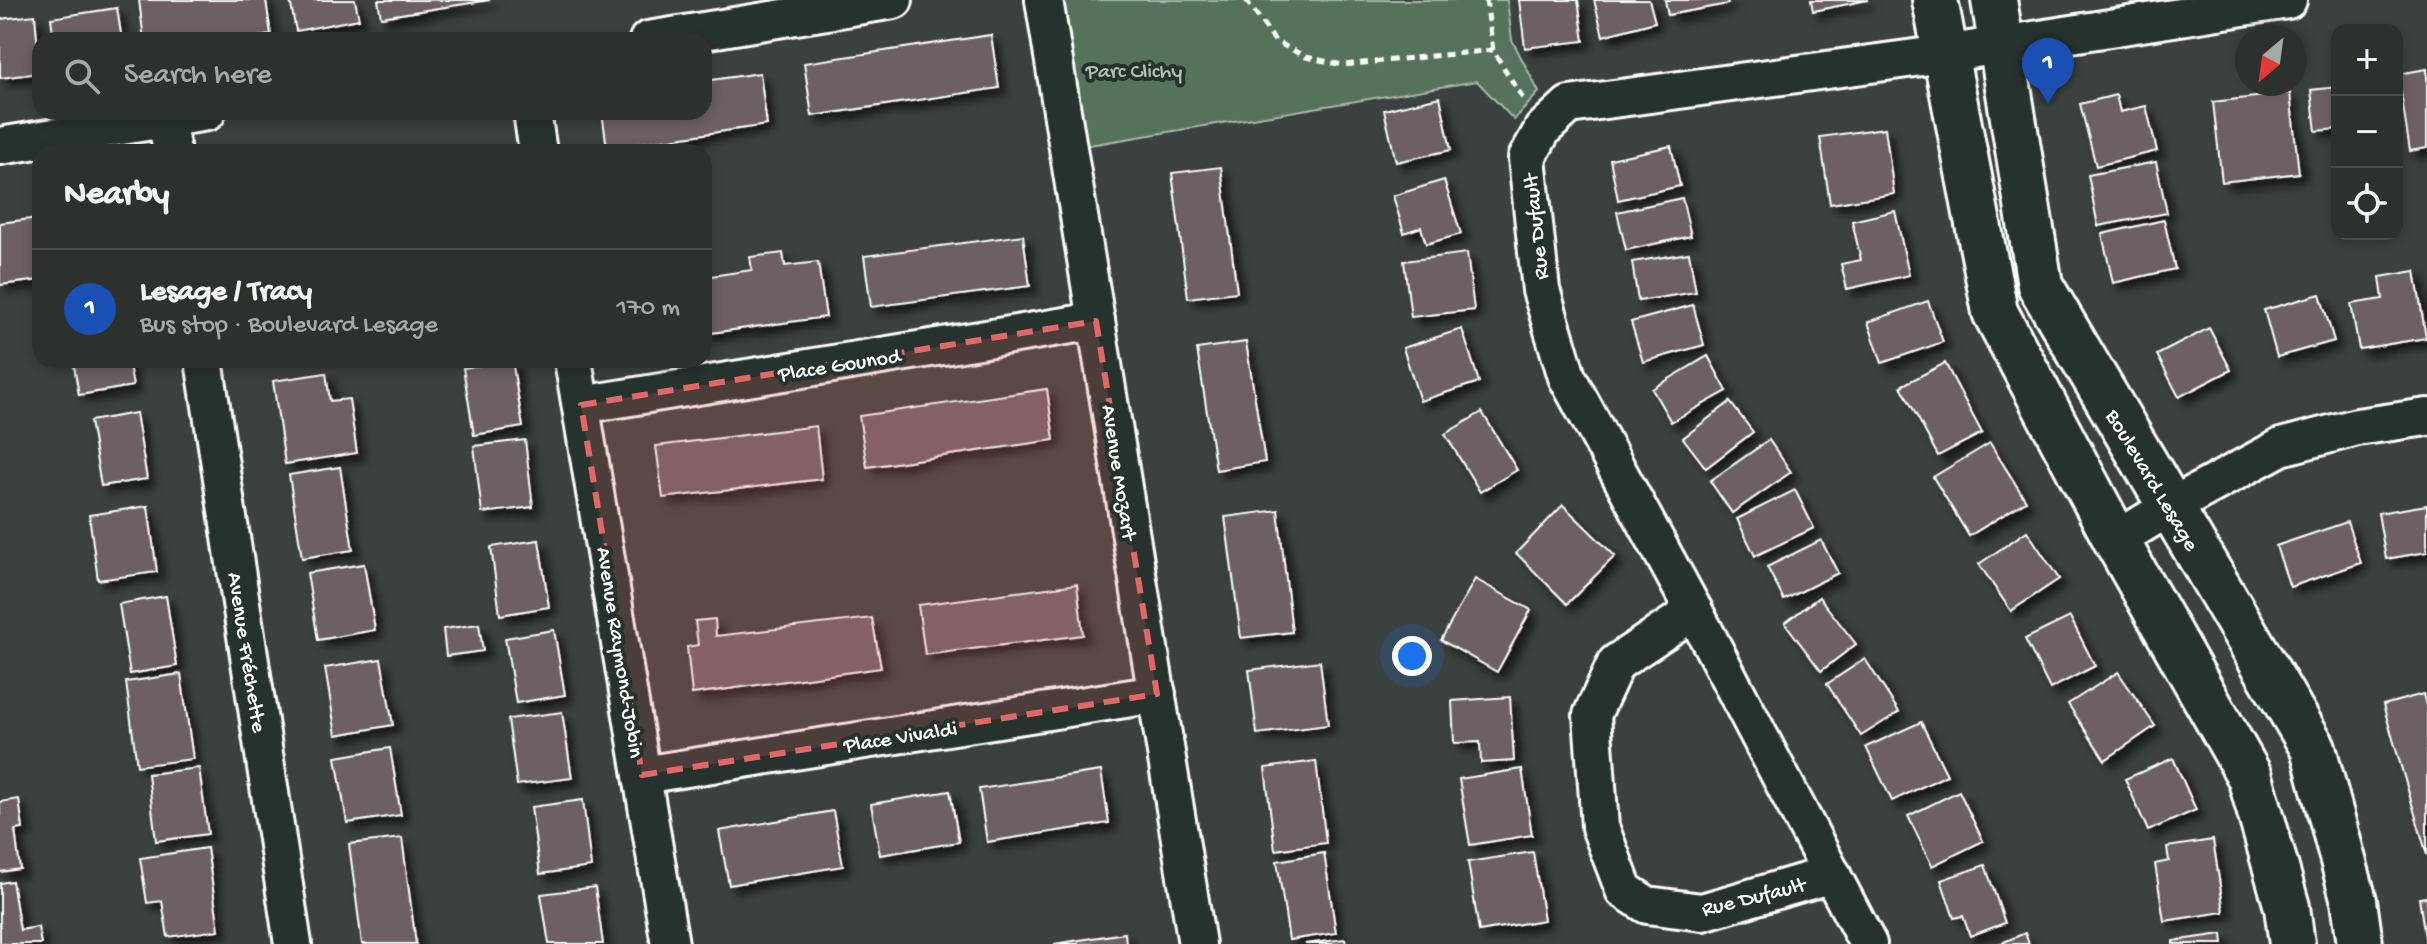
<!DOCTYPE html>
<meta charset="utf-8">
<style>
:root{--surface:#2c312e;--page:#383d3a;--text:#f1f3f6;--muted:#a6a9aa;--line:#484c4a;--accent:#ffd166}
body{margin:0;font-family:"Gochi Hand",sans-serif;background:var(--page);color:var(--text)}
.controls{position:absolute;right:24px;top:24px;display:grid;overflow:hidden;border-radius:16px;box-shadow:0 4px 12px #0003}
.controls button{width:72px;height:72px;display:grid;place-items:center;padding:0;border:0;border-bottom:2px solid var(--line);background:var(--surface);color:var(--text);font:40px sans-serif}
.compass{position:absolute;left:2235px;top:24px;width:72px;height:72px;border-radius:50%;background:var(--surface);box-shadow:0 4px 12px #0003;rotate:209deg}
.you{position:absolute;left:1412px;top:656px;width:28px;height:28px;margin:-20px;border:6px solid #fff;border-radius:50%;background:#1a73e8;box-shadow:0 0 0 12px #1a73e833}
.badge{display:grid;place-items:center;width:52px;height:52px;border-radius:50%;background:var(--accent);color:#fff;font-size:26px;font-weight:700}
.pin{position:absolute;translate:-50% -66px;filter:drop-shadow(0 2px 4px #0008)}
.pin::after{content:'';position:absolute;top:42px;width:28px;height:24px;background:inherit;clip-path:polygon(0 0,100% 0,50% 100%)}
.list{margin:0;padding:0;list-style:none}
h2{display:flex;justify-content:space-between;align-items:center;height:104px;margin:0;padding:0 32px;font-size:34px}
h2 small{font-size:26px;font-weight:400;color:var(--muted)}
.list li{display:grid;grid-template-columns:52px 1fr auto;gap:24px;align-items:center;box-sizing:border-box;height:120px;padding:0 32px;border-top:2px solid var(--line)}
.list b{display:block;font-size:30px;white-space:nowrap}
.list p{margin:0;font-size:26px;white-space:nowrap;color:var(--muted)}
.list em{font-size:26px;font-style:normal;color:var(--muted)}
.icon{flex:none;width:44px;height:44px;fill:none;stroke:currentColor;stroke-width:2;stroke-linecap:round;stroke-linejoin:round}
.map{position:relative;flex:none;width:2427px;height:944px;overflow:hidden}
.search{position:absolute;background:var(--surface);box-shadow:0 4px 12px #0003;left:32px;top:32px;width:680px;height:88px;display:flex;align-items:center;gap:20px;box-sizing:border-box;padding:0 28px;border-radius:24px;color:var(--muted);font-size:30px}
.panel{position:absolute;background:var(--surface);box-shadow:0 4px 12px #0003;left:32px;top:144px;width:680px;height:224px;border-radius:24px}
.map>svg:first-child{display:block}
</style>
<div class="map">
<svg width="2427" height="944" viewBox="0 0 2427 944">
<defs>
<filter id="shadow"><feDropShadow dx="7" dy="7" stdDeviation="4" flood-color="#0009"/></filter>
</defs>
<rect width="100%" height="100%" fill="#3b413e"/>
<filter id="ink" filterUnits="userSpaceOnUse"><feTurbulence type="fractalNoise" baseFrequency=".0125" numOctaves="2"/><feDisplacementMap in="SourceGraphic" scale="16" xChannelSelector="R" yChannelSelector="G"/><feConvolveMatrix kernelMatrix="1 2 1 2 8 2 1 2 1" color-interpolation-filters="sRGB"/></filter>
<g filter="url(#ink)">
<path fill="#54725a" stroke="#aab8ac" stroke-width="2" d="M1054,0H1507L1512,40L1539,92L1514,120L1477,81L1077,147Z"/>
<g fill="#6c6164" stroke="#fff" stroke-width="2" filter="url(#shadow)">
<path d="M139,0H266L271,35L235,40H144Z"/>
<path d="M290,0H355L359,19L296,31Z"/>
<path d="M378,0H490L381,17Z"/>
<path d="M1519,0H1578L1584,41L1525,48Z"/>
<path d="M1594,0H1649L1655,22L1603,36Z"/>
<path d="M1665,0H1727L1728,4L1668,15Z"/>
<path d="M1811,0H1868L1813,11Z"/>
<path d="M117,8L122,40H54L51,18Z"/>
<path d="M35,15L40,73L0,78V19Z"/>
<path d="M991,35L999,88L812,116L804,63Z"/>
<path d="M2427,69V148L2410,151L2398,74Z"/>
<path d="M760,73L767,125L607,148L602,112H704V81Z"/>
<path d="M2337,87V129L2316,131L2311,90Z"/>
<path d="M2290,93L2299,173L2222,182L2213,102Z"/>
<path d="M2116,95L2120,112L2146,106L2157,151L2096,166L2080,104Z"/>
<path d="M1440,97L1451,150L1396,162L1384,110Z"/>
<path d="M1885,128L1894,194L1830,204L1820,137Z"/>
<path d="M1671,146L1680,186L1618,200L1610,159Z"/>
<path d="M483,147V152H434Z"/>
<path d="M2156,162L2167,213L2098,226L2088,175Z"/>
<path d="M1221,167L1237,292L1188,298L1172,173Z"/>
<path d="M1444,180L1461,234L1426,244L1421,227L1404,233L1393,196Z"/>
<path d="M1682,198L1691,236L1626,250L1617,212Z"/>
<path d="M1895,211L1909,275L1847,289L1841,264L1861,260L1852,221Z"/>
<path d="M39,218L40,280L0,285V223Z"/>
<path d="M2164,220L2175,269L2113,283L2102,234Z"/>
<path d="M1023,235L1030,286L871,307L864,256Z"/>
<path d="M783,253L785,266L818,262L826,317L704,334V277L752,270L750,257Z"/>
<path d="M1467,253L1474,310L1411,317L1404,261Z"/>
<path d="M1689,253L1696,292L1638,301L1632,262Z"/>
<path d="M2415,271L2426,338L2359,349L2351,304L2383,299L2380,277Z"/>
<path d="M2320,294L2334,341L2277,357L2264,310Z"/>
<path d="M1928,301L1943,342L1882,363L1868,322Z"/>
<path d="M1693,305L1704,345L1643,362L1631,322Z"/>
<path d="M2209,328L2231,370L2179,397L2157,355Z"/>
<path d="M1462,329L1479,382L1420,401L1403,348Z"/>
<path d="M1246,342L1265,462L1216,470L1197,349Z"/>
<path d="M1708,356L1727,391L1671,422L1652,389Z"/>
<path d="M73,360H128L133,386L79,395Z"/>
<path d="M512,360L523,427L474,435L463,368Z"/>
<path d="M1945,363L1982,433L1938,456L1901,386Z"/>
<path d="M326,373L330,401L349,399L357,453L285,464L273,381Z"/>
<path d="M1047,389L1054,440L867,467L859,416Z"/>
<path d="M1730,402L1753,432L1706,468L1683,438Z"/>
<path d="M1482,412L1517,470L1480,492L1445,434Z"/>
<path d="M136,413L147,479L101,486L90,421Z"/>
<path d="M816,426L822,479L663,498L656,446Z"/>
<path d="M525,440L533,507L482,513L474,446Z"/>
<path d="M1769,440L1791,472L1732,513L1710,481Z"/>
<path d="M1990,443L2026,501L1969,536L1933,477Z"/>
<path d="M340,467L353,550L302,558L289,475Z"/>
<path d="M1795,490L1814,528L1755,556L1737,519Z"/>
<path d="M1563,505L1615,556L1567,604L1516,553Z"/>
<path d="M2427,505V552L2386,559L2378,513Z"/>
<path d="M148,506L157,572L98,580L89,515Z"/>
<path d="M1278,510L1292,632L1241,638L1225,517Z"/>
<path d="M2347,522L2361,563L2290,587L2276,546Z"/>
<path d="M2027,531L2059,579L2011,611L1979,564Z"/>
<path d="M539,540L549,607L500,615L491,547Z"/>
<path d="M1821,540L1838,573L1784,600L1767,567Z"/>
<path d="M364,564L375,630L318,640L307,573Z"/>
<path d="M1475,579L1531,610L1497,672L1441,640Z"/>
<path d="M1077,584L1083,635L925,655L918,605Z"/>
<path d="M166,596L177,666L130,674L119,604Z"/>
<path d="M1819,597L1856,644L1821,671L1785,623Z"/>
<path d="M2070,617L2095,666L2050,689L2025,639Z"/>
<path d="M872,618L881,668L692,694L687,647L698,645L695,621L715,619L716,636Z"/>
<path d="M479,624L483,651L446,656L443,629Z"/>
<path d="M554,630L565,695L516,703L505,638Z"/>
<path d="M381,659L393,725L336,735L325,668Z"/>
<path d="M1865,659L1899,712L1861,736L1827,684Z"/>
<path d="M1320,661L1328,725L1257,734L1249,670Z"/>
<path d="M2118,672L2155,726L2105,760L2068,704Z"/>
<path d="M181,674L193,759L137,766L126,682Z"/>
<path d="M2423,694L2427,709V855L2383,705Z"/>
<path d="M1510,697L1514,761L1481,763L1480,742L1454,743L1452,701Z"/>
<path d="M562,712L572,778L517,785L508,719Z"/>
<path d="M1921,722L1947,775L1892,801L1866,747Z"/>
<path d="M390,748L401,815L347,823L336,757Z"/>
<path d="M2173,758L2196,810L2148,831L2125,779Z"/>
<path d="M1316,761L1326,843L1275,850L1265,768Z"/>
<path d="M199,768L208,834L156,841L148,774Z"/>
<path d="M1522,769L1532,835L1470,845L1459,779Z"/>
<path d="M1101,771L1109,823L987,842L979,789Z"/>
<path d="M950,791L959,842L880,855L871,804Z"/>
<path d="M1959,791L1983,841L1932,866L1908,816Z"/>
<path d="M19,799L23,829L15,830L20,869L0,872V802Z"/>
<path d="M583,800L591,867L540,874L531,807Z"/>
<path d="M833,811L843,866L729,885L719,831Z"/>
<path d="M402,838L416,944H362L349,844Z"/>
<path d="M2213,840L2224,912L2164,921L2155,864L2169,861L2167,847Z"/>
<path d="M207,848L219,930L168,937L162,901L147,903L140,858Z"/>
<path d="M1533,852L1544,920L1479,931L1468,862Z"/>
<path d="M1324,853L1336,933L1289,940L1277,861Z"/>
<path d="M1985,865L2005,923L1970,936L1963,916L1954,918L1941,880Z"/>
<path d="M12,881L20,930L38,927L41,944H0V883Z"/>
<path d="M595,887L603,944H549L541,894Z"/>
<path d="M2427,897V944H2426L2419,898Z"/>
<path d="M1125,933L1126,944H1054Z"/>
<path d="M2025,933L2029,944H1999Z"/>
<path d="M2222,934L2223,944H2173V941Z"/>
<path d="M1345,939L1346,944H1305Z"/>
</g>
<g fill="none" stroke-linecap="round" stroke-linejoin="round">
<defs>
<g id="street">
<path d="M1044,0L1197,944"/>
<path d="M648,40L894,0"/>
<path d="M532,112L538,152"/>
<path d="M166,119L172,152"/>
<path d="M0,146L207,112"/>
<path d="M204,360L293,944"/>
<path d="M573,360L670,944"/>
<path d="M581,405L1096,321"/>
<path d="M2116,540L2170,507L2281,447L2357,427L2427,417"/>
<path d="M1694,611L1616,663L1592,715L1600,827L1624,890L1647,905L1702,912L1832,874"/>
<path d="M642,775L1157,694"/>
<path d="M1868,944L1694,611L1567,377L1541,290L1527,158L1543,129L1569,105L1944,54L2288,0"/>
</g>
<g id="secondary">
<path d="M1935,0L1995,312L2116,540L2250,777L2287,907L2292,944"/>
<path d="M1994,0L2040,285L2313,748L2354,901L2360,944"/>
</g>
</defs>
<use href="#street" stroke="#fff" stroke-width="42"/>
<use href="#secondary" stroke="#fff" stroke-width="50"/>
<g stroke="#fff" stroke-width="5" stroke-dasharray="8 6" stroke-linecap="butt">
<path d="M1246,0L1275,41L1306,57L1343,65L1493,50L1525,102"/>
<path d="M1486,0L1493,50"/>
</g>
<use href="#street" stroke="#26332d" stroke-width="36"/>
<use href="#secondary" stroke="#26332d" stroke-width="44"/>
</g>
</g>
<path fill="#e26868" fill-opacity="0.2" stroke="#e26868" stroke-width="6" stroke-dasharray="16 10" stroke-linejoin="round" d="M1096,321L1157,694L642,775L581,405Z"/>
<g text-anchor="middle" stroke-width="8" stroke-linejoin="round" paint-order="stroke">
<g font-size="22" fill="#b2c0b5" stroke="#26332d">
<text x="1134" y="77">Parc Clichy</text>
</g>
<g font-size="22" fill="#fff" stroke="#26332d">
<text transform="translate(1534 227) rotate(-96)" y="8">Rue Dufault</text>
<text transform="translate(839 363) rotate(-9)" y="8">Place Gounod</text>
<text transform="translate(1121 472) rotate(81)" y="8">Avenue Mozart</text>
<text transform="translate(2154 479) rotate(59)" y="8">Boulevard Lesage</text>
<text transform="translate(249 652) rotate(81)" y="8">Avenue Fréchette</text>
<text transform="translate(622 652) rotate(81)" y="8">Avenue Raymond-Jobin</text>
<text transform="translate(900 735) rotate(-9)" y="8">Place Vivaldi</text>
<text transform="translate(1753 895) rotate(-14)" y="8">Rue Dufault</text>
</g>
</g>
</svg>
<div class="controls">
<button>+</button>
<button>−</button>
<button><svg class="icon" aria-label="locate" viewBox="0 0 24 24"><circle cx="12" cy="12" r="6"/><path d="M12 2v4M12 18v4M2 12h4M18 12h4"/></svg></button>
</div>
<svg class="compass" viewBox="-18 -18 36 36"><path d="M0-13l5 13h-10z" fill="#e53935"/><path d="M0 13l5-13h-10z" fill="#a6a9aa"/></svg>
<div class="you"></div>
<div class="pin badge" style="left:2048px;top:104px;background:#1a4fb4">1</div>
<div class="search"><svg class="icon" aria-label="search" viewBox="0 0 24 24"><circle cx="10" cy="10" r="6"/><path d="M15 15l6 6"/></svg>Search here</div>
<section class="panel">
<h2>Nearby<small></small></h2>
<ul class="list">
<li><span class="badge" style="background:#1a4fb4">1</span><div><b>Lesage / Tracy</b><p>Bus stop · Boulevard Lesage</p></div><em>170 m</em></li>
</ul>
</section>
</div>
